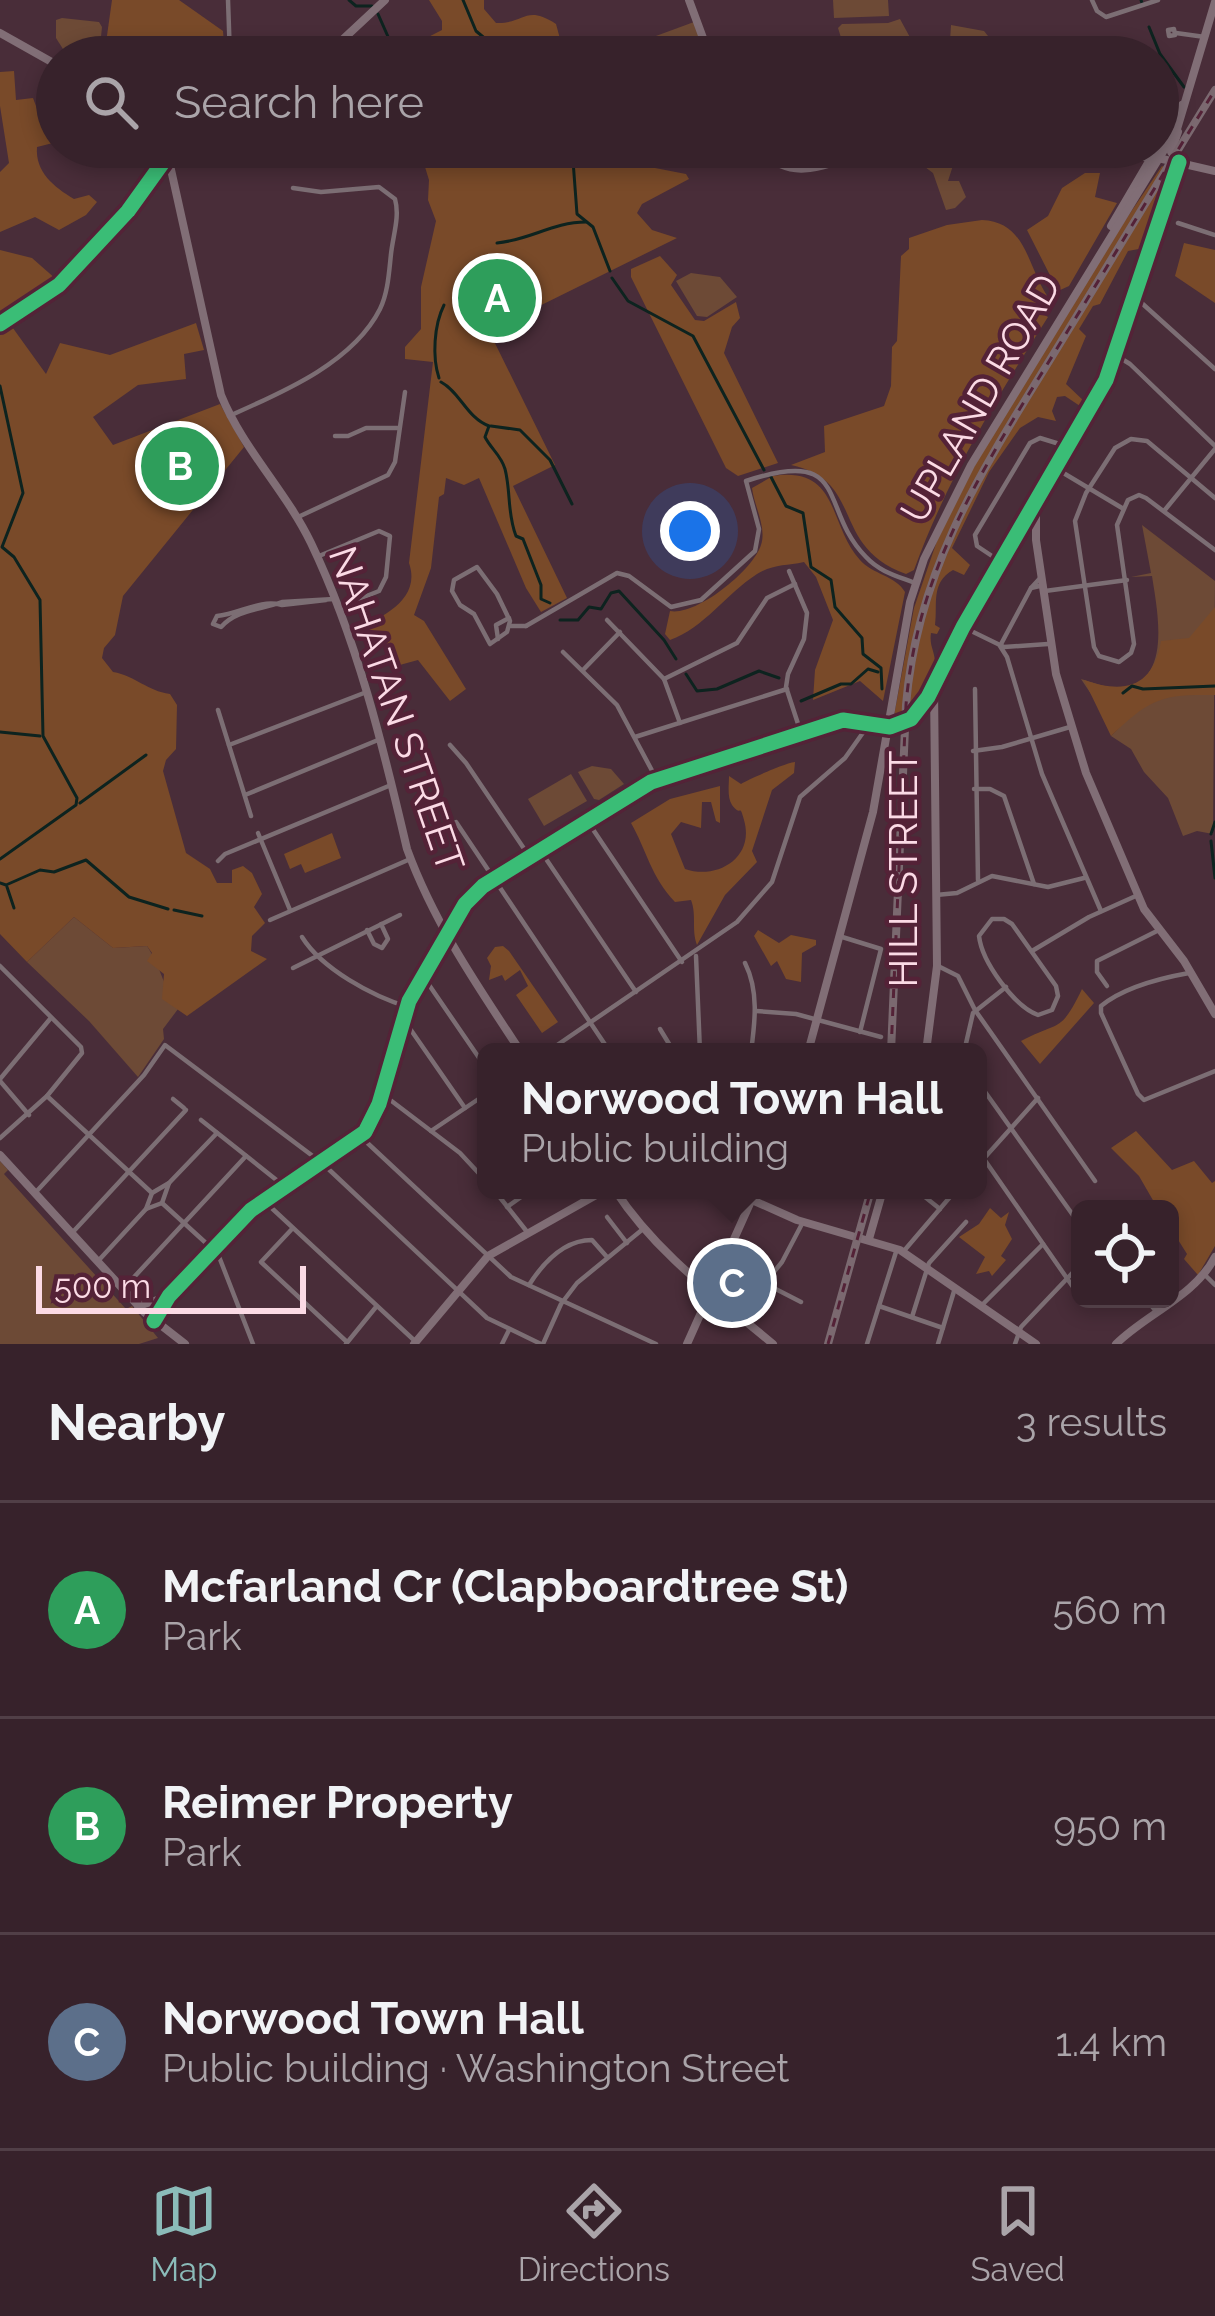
<!DOCTYPE html>
<meta charset="utf-8">
<style>
:root{--surface:#37222b;--page:#3e2a33;--text:#f1f3f6;--muted:#aaa4a9;--line:#513f47;--accent:#8bbbb9}
body{margin:0;font-family:Raleway,sans-serif;background:var(--page);color:var(--text)}
.controls{position:absolute;right:36px;bottom:36px;display:grid;overflow:hidden;border-radius:18px;box-shadow:0 6px 18px #0003}
.controls button{width:108px;height:108px;display:grid;place-items:center;padding:0;border:0;border-bottom:3px solid var(--line);background:var(--surface);color:var(--text);font:60px sans-serif}
.scale{position:absolute;left:36px;bottom:30px;width:270px;box-sizing:border-box;padding-left:12px;border:6px solid #fbdae5;border-top:0;font-size:33px;line-height:42px;white-space:nowrap;color:#fbdae5;-webkit-text-stroke:9px #542237;paint-order:stroke}
.you{position:absolute;left:690px;top:531px;width:42px;height:42px;margin:-30px;border:9px solid #fff;border-radius:50%;background:#1a73e8;box-shadow:0 0 0 18px #1a73e833}
.badge{display:grid;place-items:center;width:78px;height:78px;border-radius:50%;background:var(--accent);color:#fff;font-size:39px;font-weight:700}
.pin{position:absolute;translate:-50% -50%;border:6px solid #fff;box-shadow:0 3px 12px #0006}
.popup{position:absolute;left:477px;top:1043px;width:510px;height:156px;box-sizing:border-box;display:grid;place-content:center;border-radius:18px;background:var(--surface);filter:drop-shadow(0 3px 9px #0005);font-size:39px;white-space:nowrap;color:var(--muted)}
.popup b{font-size:45px;color:var(--text)}
.popup::after{content:'';position:absolute;left:50%;top:100%;margin-left:-24px;border:24px solid transparent;border-top-color:var(--surface)}
.list{margin:0;padding:0;list-style:none}
h2{display:flex;justify-content:space-between;align-items:center;height:156px;margin:0;padding:0 48px;font-size:51px}
h2 small{font-size:39px;font-weight:400;color:var(--muted)}
.list li{display:grid;grid-template-columns:78px 1fr auto;gap:36px;align-items:center;box-sizing:border-box;height:216px;padding:0 48px;border-top:3px solid var(--line)}
.list b{display:block;font-size:45px;white-space:nowrap}
.list p{margin:0;font-size:39px;white-space:nowrap;color:var(--muted)}
.list em{font-size:39px;font-style:normal;color:var(--muted)}
.icon{flex:none;width:66px;height:66px;fill:none;stroke:currentColor;stroke-width:2;stroke-linecap:round;stroke-linejoin:round}
.map{position:relative;flex:none;width:1215px;height:1344px;overflow:hidden}
.search{position:absolute;background:var(--surface);box-shadow:0 6px 18px #0003;left:36px;right:36px;top:36px;height:132px;display:flex;align-items:center;gap:30px;box-sizing:border-box;padding:0 42px;border-radius:66px;color:var(--muted);font-size:45px}
.sheet{height:804px;background:var(--surface)}
nav{display:flex;justify-content:space-around;align-items:center;box-sizing:border-box;height:168px;border-top:3px solid var(--line);background:var(--surface);font-size:33px;color:var(--muted)}
nav a{display:grid;justify-items:center;gap:6px}
nav .on{color:var(--accent)}
.map>svg:first-child{display:block}
</style>
<div class="map">
<svg width="1215" height="1344" viewBox="0 0 1215 1344">
<rect width="100%" height="100%" fill="#492d39"/>
<g fill="#6d4a36">
<path d="M833,0H888L889,16L834,18Z"/>
<path d="M62,18L99,22L102,27L99,57H68L56,38V20Z"/>
<path d="M900,19L912,41L911,53L904,57H847L838,28L842,24L888,23Z"/>
<path d="M694,22L704,48L673,57H628L626,47Z"/>
<path d="M951,25L984,31L992,41L995,57H949Z"/>
<path d="M920,150L957,153L948,181H959L966,197L955,208L946,210L933,173L921,164Z"/>
<path d="M691,273L720,277L737,297L707,317L697,316L676,281Z"/>
<path d="M1142,525L1215,581L1213,834L1197,831L1183,836L1168,798L1144,772L1131,749L1111,736L1120,727L1103,712L1081,679C1092,682 1107,688 1118,688C1174,685 1157,610 1152,576L1131,577L1151,573Z"/>
<path d="M592,766L611,769L624,784L599,800L594,799L578,772Z"/>
<path d="M571,774L587,801L544,826L528,799Z"/>
<path d="M74,917L113,948L147,946C160,965 167,996 178,1009L163,1029L164,1039L138,1077L89,1021L27,962Z"/>
<path d="M0,1161L8,1170L4,1174L126,1309L132,1306L158,1338L139,1344H0Z"/>
</g>
<g fill="#794a29">
<path d="M112,0H179L223,31L225,57H104Z"/>
<path d="M429,0H484V9L496,23C525,24 525,4 556,24L565,57H389L442,30V21Z"/>
<path d="M14,71L16,100L33,98L43,125L57,128V142L37,147C35,172 54,187 74,199L89,195L97,202L86,215L59,230L35,217L0,232V172L9,163L0,106V72Z"/>
<path d="M329,147H588L593,156L686,174L689,179L642,204L637,213L652,230L677,238L489,331L555,465L513,486L567,598L541,612L526,588L479,478L464,485L446,478L444,494L439,497L431,568L414,615L424,621L466,689L450,701L418,660L396,666L380,631L354,638L352,630C380,619 422,600 409,563L433,362L405,359V347L421,329V287L436,221L428,200L429,180L425,167L387,150L361,167H351Z"/>
<path d="M1162,166L1170,171L1144,248L1128,251L1100,304L1093,306L1079,329L1086,336L1066,384L1086,403L1083,408L1065,396L1057,397L1052,411L1056,421L1038,417L1020,428L989,472L952,548L970,565L964,575L953,570C930,583 938,605 935,625L940,628L937,634L931,633C929,646 935,651 935,663C936,685 915,713 896,723L893,721L914,608L940,532L966,480L1099,259Z"/>
<path d="M1085,173H1100L1095,197L1117,203L1069,286L1058,291L1027,230L1048,216L1062,188Z"/>
<path d="M982,220C1029,222 1027,271 1051,301L1043,314L1048,317C996,399 947,479 914,570L906,574C829,546 866,481 791,465L825,452L824,426L884,406L891,386L892,347L897,341L901,256L909,249V238L947,225Z"/>
<path d="M1184,243L1215,250V303L1175,276Z"/>
<path d="M0,250L32,258L57,280L31,303L0,320Z"/>
<path d="M660,256L677,275L671,285L695,320L704,321L736,302L740,318L732,327L724,353L778,463L738,476L726,468L631,277V269Z"/>
<path d="M196,323L204,350L184,354L186,379L138,385L93,417L113,445L220,404L244,447L123,596L115,635L104,648L102,658L113,672C136,676 147,691 170,694L177,705L176,749L166,760L163,771L186,853L210,869L217,883H232V870L243,866L252,873L262,894L254,907L265,923L252,936L251,951L267,959L187,1016L162,999L164,974L147,961L152,953L147,946L113,948L74,917L27,962L0,934V329L10,324L46,374L60,343L110,355Z"/>
<path d="M773,476C840,466 828,525 860,560C872,574 896,576 905,592L883,701L860,681L813,700L815,670L833,620L816,577L804,562C786,566 773,564 757,574C726,594 704,628 670,640L665,634L670,611C697,616 753,570 761,545C767,527 754,506 752,488Z"/>
<path d="M1215,607V695C1160,694 1150,699 1111,736L1084,680C1124,694 1153,688 1161,641L1189,638Z"/>
<path d="M795,762L794,773L772,790L752,851L757,862L725,895L697,945C691,929 697,916 691,900L675,902C651,877 647,851 631,823L670,799L720,786V823L716,821L711,802H702L701,828L681,822L671,834L685,869C717,880 755,858 744,820C739,802 742,818 732,805C727,797 729,785 729,776L741,784C749,779 788,762 795,762Z"/>
<path d="M332,833L341,858L305,873L301,864L290,869L284,854Z"/>
<path d="M758,930L779,943L791,935L816,940V945L802,953L801,982L786,979L777,961L771,966L754,936Z"/>
<path d="M503,946L509,951L558,1022L542,1033L516,995L528,986L520,970L505,981L502,975L489,980L491,966L487,958L495,947Z"/>
<path d="M1082,989L1094,1003L1040,1064L1021,1041C1061,1020 1060,1034 1082,989Z"/>
<path d="M1136,1131L1172,1170L1194,1161L1212,1183L1215,1181V1246L1198,1275L1184,1259L1187,1254L1170,1227V1209H1158L1139,1176L1111,1148Z"/>
<path d="M990,1208L1001,1218L1009,1212L1005,1225L1012,1239L1001,1256L1006,1260L992,1276L989,1271L976,1274L985,1257L959,1237L979,1224Z"/>
</g>
<g fill="none" stroke-linecap="round" stroke-linejoin="round">
<g stroke="#0d231f" stroke-width="3">
<path d="M349,0L356,6H372"/>
<path d="M463,0L476,31L507,57"/>
<path d="M1141,0L1142,3"/>
<path d="M378,14L397,57"/>
<path d="M1149,27L1160,54L1184,87"/>
<path d="M572,147L577,214L593,227L610,271"/>
<path d="M497,243C530,240 553,222 586,222"/>
<path d="M612,278L628,301L693,336L764,470"/>
<path d="M439,378C432,357 434,325 444,305"/>
<path d="M441,382C460,392 467,418 489,426L485,437C491,449 501,455 505,469C511,492 507,513 516,536L523,539L541,585V599L550,603"/>
<path d="M0,386L23,493L2,547L14,557L40,600L43,736L77,798L76,805L0,859"/>
<path d="M491,426L520,430L550,460L572,504"/>
<path d="M771,477L786,506L803,513L811,567L831,580L835,607L862,638L863,654L881,668L882,689"/>
<path d="M560,620H578L589,607L601,609L611,593L619,591L664,640L676,659"/>
<path d="M686,674L697,691L717,689L759,671L779,678"/>
<path d="M1123,693L1132,686L1143,689L1215,686"/>
<path d="M801,701L841,684H851L868,669L878,672"/>
<path d="M0,732L40,736"/>
<path d="M80,803L146,755"/>
<path d="M1211,834L1215,822"/>
<path d="M1211,841L1215,878"/>
<path d="M0,883L6,885L40,870L54,872L86,860L129,897L168,909"/>
<path d="M7,887L14,908"/>
<path d="M174,910L202,916"/>
</g>
<g stroke="#7c6e74" stroke-width="4.5">
<path d="M228,0L230,57"/>
<path d="M1092,0L1097,11L1106,17L1158,0"/>
<path d="M1174,29L1175,35L1169,36L1168,30Z"/>
<path d="M1176,33L1205,37"/>
<path d="M1158,104L1172,115"/>
<path d="M1178,223L1215,235"/>
<path d="M1135,297L1215,369"/>
<path d="M1117,356L1130,364L1215,446"/>
<path d="M229,416C281,393 353,363 380,309C388,293 389,272 391,254C393,235 400,217 395,199L379,187L321,192L293,188"/>
<path d="M335,436H348L366,428H399"/>
<path d="M1055,468L1122,508"/>
<path d="M1215,498L1147,441L1131,439L1115,448L1086,493L1075,521L1094,647L1099,656L1119,662L1131,653L1134,644L1117,525L1128,500L1139,495L1146,498L1215,550"/>
<path d="M1164,511L1215,449"/>
<path d="M296,518L388,475L395,462L405,392"/>
<path d="M319,556L379,531L390,536L386,577L379,591L337,608"/>
<path d="M1001,562L977,546L975,535L1030,443L1040,438L1066,446"/>
<path d="M477,567L497,594L510,621L507,632L490,644L474,614L460,605L452,591L454,580Z"/>
<path d="M789,571L807,613L804,639L788,674L786,687L801,733"/>
<path d="M1042,576L1031,588L1044,585"/>
<path d="M1031,588L1000,646L1007,657L1042,774L1101,911"/>
<path d="M1045,591L1127,580"/>
<path d="M326,600L282,605C259,599 240,614 217,616L213,624L221,627C237,609 261,610 282,602L334,599"/>
<path d="M607,620L664,679L680,723"/>
<path d="M511,626H526H512"/>
<path d="M526,626L617,573L629,576L671,607L701,600L755,551L759,529L746,481C852,446 818,509 866,557C880,572 897,576 915,583"/>
<path d="M963,627L1004,647L1048,644"/>
<path d="M498,639L496,625L509,618"/>
<path d="M563,652L617,705L657,780"/>
<path d="M583,670L620,632"/>
<path d="M664,679L737,643L767,598L795,584"/>
<path d="M975,689L978,880"/>
<path d="M218,710L251,816"/>
<path d="M635,737L787,689"/>
<path d="M229,745L364,693"/>
<path d="M450,745L466,763L529,856"/>
<path d="M973,751L1002,747L1070,727"/>
<path d="M974,789H990L1004,796L1034,884"/>
<path d="M245,795L378,740"/>
<path d="M456,822L610,1052"/>
<path d="M588,822L682,962"/>
<path d="M258,833L290,910"/>
<path d="M542,853L636,992"/>
<path d="M218,861L225,854L391,785"/>
<path d="M936,895L957,893L992,876L1048,887L1084,878"/>
<path d="M992,919H1004L1012,924L1056,986L1058,996L1052,1010L1038,1015C1014,1006 982,962 979,936Z"/>
<path d="M270,920L408,860"/>
<path d="M367,930L374,944L382,948L388,939L381,924"/>
<path d="M839,936L881,949L860,1032"/>
<path d="M302,937C322,969 372,996 408,1007"/>
<path d="M1032,951L1089,917L1138,895"/>
<path d="M696,956L700,1052"/>
<path d="M745,963C759,991 755,1022 751,1052"/>
<path d="M0,966L81,1047L82,1053L47,1096L0,1138"/>
<path d="M938,966L958,976L975,1010L1095,1181"/>
<path d="M293,968L400,915"/>
<path d="M1189,973C1161,978 1123,988 1101,1006V1013L1138,1094L1144,1100L1215,1071"/>
<path d="M425,979L486,1068"/>
<path d="M1107,986L1097,972V961L1157,931"/>
<path d="M756,1011L796,1014L881,1037"/>
<path d="M404,1020L465,1108"/>
<path d="M660,1029L674,1052"/>
<path d="M547,1052L737,922L772,882L800,797L845,758L867,727"/>
<path d="M964,1052L973,1013L1006,987"/>
<path d="M0,1079L50,1019"/>
<path d="M0,1081L29,1115"/>
<path d="M978,1082L1080,1225"/>
<path d="M47,1096L152,1193"/>
<path d="M385,1096L460,1153L486,1181"/>
<path d="M173,1099L184,1108"/>
<path d="M201,1120L284,1186"/>
<path d="M431,1131L486,1094"/>
<path d="M361,1137L511,1277L656,1344"/>
<path d="M984,1159L1080,1297"/>
<path d="M978,1165L1038,1098"/>
<path d="M494,1190L528,1233"/>
<path d="M732,1190L749,1198"/>
<path d="M907,1190L924,1196"/>
<path d="M929,1190L925,1197L940,1209"/>
<path d="M35,1193L144,1075L165,1045L322,1163L487,1318L541,1344"/>
<path d="M263,1200L416,1342"/>
<path d="M162,1203L218,1254L253,1344"/>
<path d="M507,1207L531,1190"/>
<path d="M146,1209L152,1193L169,1183L217,1133"/>
<path d="M607,1217L627,1243"/>
<path d="M291,1230L261,1262L347,1342"/>
<path d="M72,1233L186,1110"/>
<path d="M903,1252L956,1190"/>
<path d="M99,1260L146,1209L162,1203L169,1183"/>
<path d="M1204,1274L1215,1285"/>
<path d="M764,1283L801,1302"/>
<path d="M529,1285C543,1263 564,1240 592,1240L607,1257"/>
<path d="M123,1289L246,1156"/>
<path d="M1146,1299L1155,1310"/>
<path d="M879,1306L943,1328"/>
<path d="M981,1306L1043,1244"/>
<path d="M739,1315L782,1262L803,1222"/>
<path d="M912,1317L929,1263L966,1222"/>
<path d="M346,1344L376,1307"/>
<path d="M502,1344L509,1330"/>
<path d="M543,1344L561,1304L577,1283L643,1229"/>
<path d="M867,1344L896,1252"/>
<path d="M938,1344L955,1288"/>
<path d="M1015,1344L1021,1327L1080,1265"/>
</g>
<g stroke="#816e76" stroke-width="8">
<path d="M689,0L710,57"/>
<path d="M0,33L57,65"/>
<path d="M317,57L339,43L385,0"/>
<path d="M1178,132L1171,152L1178,161"/>
<path d="M166,147L221,395C243,449 286,491 311,543C357,639 383,746 407,849C434,923 478,987 521,1052"/>
<path d="M761,147C790,189 838,159 876,147"/>
<path d="M988,147L1158,158L1215,171"/>
<path d="M1111,226L1182,105"/>
<path d="M0,324L59,285L128,211L174,147"/>
<path d="M1036,504V540L1056,674L1086,773L1144,909L1184,961L1215,1014"/>
<path d="M808,1052L873,812L910,602L924,559L971,465L1177,129L1215,2"/>
<path d="M926,1052L937,966L934,688"/>
<path d="M0,1155L144,1312L185,1344"/>
<path d="M615,1190C655,1252 717,1297 773,1344"/>
<path d="M752,1200L797,1220L900,1250L1036,1344"/>
<path d="M869,1239L883,1190"/>
<path d="M138,1306L167,1297"/>
<path d="M154,1321L169,1296L251,1210L365,1132L379,1104L409,1001L465,904L483,886L651,782L843,720L890,727L911,719L928,697L963,627L1106,380L1179,162"/>
<path d="M414,1344L488,1256L605,1190"/>
<path d="M687,1344L756,1190"/>
<path d="M1116,1344C1146,1314 1195,1296 1215,1257"/>
</g>
<defs>
<g id="rail">
<path d="M891,1052L906,705C918,558 993,454 1067,332C1117,251 1165,170 1215,90"/>
<path d="M828,1344L871,1190"/>
</g>
</defs>
<use href="#rail" stroke="#7b6970" stroke-width="8"/>
<use href="#rail" stroke="#542237" stroke-width="3" stroke-dasharray="9" stroke-linecap="butt"/>
<path stroke="#5cbc4b" stroke-width="12" stroke-dasharray="24 12" stroke-linecap="butt" d="M736,1322L739,1315"/>
<defs>
<g id="cycleway">
<path d="M0,324L59,285L128,211L174,147"/>
<path d="M154,1321L169,1296L251,1210L365,1132L379,1104L409,1001L465,904L483,886L651,782L843,720L890,727L911,719L928,697L963,627L1106,380L1179,162"/>
</g>
</defs>
<use href="#cycleway" stroke="#542237" stroke-width="22"/>
<use href="#cycleway" stroke="#3abd76" stroke-width="15"/>
</g>
<g text-anchor="middle" stroke-width="9" stroke-linejoin="round" paint-order="stroke">
<g font-size="39" fill="#fbdae5" stroke="#542237">
<text transform="translate(980 398) rotate(-60)" y="14">UPLAND ROAD</text>
<text transform="translate(397 709) rotate(71)" y="14">NAHATAN STREET</text>
<text transform="translate(903 869) rotate(-90)" y="14">HILL STREET</text>
</g>
</g>
</svg>
<div class="controls">
<button><svg class="icon" aria-label="locate" viewBox="0 0 24 24"><circle cx="12" cy="12" r="6"/><path d="M12 2v4M12 18v4M2 12h4M18 12h4"/></svg></button>
</div>
<div class="scale">500 m</div>
<div class="you"></div>
<div class="pin badge" style="left:497px;top:298px;background:#2e9e5b">A</div>
<div class="pin badge" style="left:180px;top:466px;background:#2e9e5b">B</div>
<div class="pin badge" style="left:732px;top:1283px;background:#5c6f8a">C</div>
<div class="popup"><b>Norwood Town Hall</b>Public building</div>
<div class="search"><svg class="icon" aria-label="search" viewBox="0 0 24 24"><circle cx="10" cy="10" r="6"/><path d="M15 15l6 6"/></svg>Search here</div>
</div>
<section class="sheet">
<h2>Nearby<small>3 results</small></h2>
<ul class="list">
<li><span class="badge" style="background:#2e9e5b">A</span><div><b>Mcfarland Cr (Clapboardtree St)</b><p>Park</p></div><em>560 m</em></li>
<li><span class="badge" style="background:#2e9e5b">B</span><div><b>Reimer Property</b><p>Park</p></div><em>950 m</em></li>
<li><span class="badge" style="background:#5c6f8a">C</span><div><b>Norwood Town Hall</b><p>Public building · Washington Street</p></div><em>1.4 km</em></li>
</ul>
</section>
<nav>
<a class="on"><svg class="icon" aria-label="map" viewBox="0 0 24 24"><path d="M3 6l6-2 6 2 6-2v14l-6 2-6-2-6 2zM9 4v14M15 6v14"/></svg>Map</a>
<a><svg class="icon" aria-label="directions" viewBox="0 0 24 24"><path d="M12 3l9 9-9 9-9-9zM9 14v-3h6M13 9l2 2-2 2"/></svg>Directions</a>
<a><svg class="icon" aria-label="saved" viewBox="0 0 24 24"><path d="M7 4h10v16l-5-4-5 4z"/></svg>Saved</a>
</nav>
